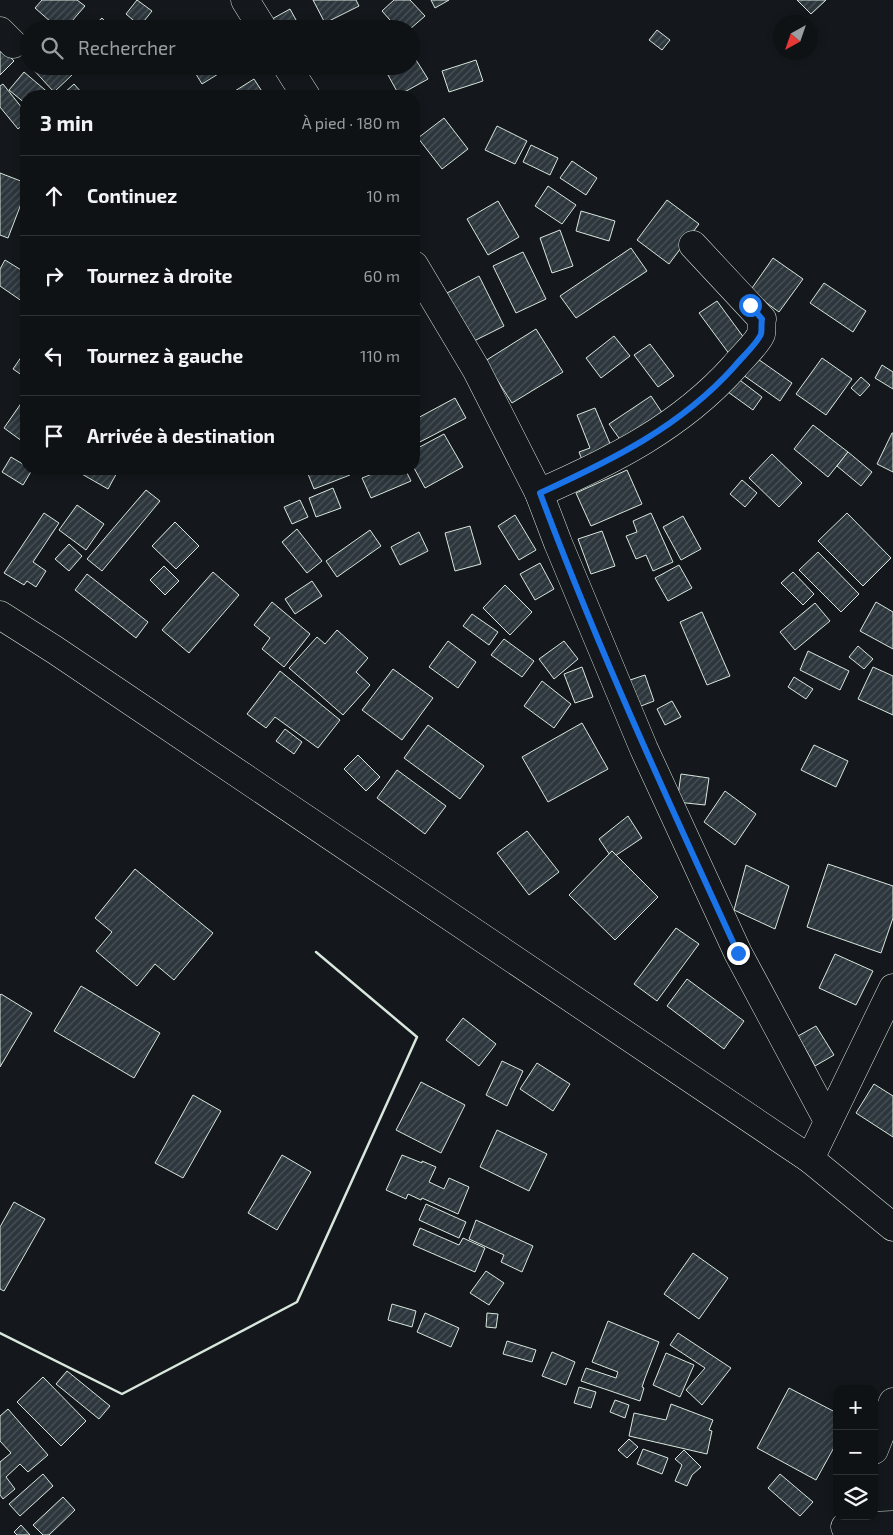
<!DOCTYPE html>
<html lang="fr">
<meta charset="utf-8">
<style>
:root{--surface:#0f1215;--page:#181b1e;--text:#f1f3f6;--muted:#9b9ea0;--line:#2f3234}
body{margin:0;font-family:"Exo 2",sans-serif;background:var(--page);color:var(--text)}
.controls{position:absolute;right:15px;bottom:15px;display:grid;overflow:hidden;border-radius:10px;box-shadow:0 2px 8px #0003}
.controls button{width:45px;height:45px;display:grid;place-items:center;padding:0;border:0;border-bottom:1px solid var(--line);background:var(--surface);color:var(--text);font:25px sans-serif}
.compass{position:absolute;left:773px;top:15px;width:45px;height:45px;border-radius:50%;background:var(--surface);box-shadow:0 2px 8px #0003;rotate:220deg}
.stop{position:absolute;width:15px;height:15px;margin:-11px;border:4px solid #1a73e8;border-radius:50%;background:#fff}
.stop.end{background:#1a73e8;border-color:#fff;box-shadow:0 1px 5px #0008}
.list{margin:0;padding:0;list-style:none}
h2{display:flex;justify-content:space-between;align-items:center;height:65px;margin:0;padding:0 20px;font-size:21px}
h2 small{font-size:16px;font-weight:400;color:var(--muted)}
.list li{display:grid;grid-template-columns:32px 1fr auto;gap:15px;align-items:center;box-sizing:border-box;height:80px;padding:0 20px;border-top:1px solid var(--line)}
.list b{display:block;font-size:19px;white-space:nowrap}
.list em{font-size:16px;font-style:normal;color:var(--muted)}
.icon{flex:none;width:28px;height:28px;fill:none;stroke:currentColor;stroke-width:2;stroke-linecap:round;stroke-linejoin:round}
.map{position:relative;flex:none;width:893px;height:1535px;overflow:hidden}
.search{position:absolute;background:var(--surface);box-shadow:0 2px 8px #0003;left:20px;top:20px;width:400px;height:55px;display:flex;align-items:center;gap:12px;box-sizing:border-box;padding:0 18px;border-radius:28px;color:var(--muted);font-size:19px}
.panel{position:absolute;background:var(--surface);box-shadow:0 2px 8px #0003;left:20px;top:90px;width:400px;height:385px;border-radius:20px}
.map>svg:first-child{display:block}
</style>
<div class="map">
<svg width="893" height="1535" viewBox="0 0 893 1535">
<defs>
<pattern id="building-hatch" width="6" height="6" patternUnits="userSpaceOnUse" patternTransform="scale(1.25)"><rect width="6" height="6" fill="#2c363c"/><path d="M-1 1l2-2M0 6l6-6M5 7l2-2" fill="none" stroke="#4a5358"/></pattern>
</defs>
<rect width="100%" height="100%" fill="#14181c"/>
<g fill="url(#building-hatch)" stroke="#d8e6dc">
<path d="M42,0H77L85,6L65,29H59L35,8Z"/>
<path d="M137,0L152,11L140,26L126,14Z"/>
<path d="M313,0H356L359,6L325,23Z"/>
<path d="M394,0H410L425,16L410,29H398L382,11Z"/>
<path d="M431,0H449L435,8Z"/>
<path d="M797,0H826L811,14Z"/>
<path d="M290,9L301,29H277L272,19Z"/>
<path d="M102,18L112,29H90Z"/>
<path d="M657,30L670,40L662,50L649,40Z"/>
<path d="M0,46L14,61L0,75Z"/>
<path d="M411,52L428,79L399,95L383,66H411Z"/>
<path d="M476,60L483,81L449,92L442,71Z"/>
<path d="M30,66H63L72,75L54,92Z"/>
<path d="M191,66H231L202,84Z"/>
<path d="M24,72L51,95L50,96H26V104L9,90Z"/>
<path d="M254,79L265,96H227Z"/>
<path d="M3,84L26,113V122L18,129L0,107V86Z"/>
<path d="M74,84L82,93L79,96H66L64,93Z"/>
<path d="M444,118L468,149L442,169L418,138Z"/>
<path d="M497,126L527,141L515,164L485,150Z"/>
<path d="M531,145L558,158L550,175L523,162Z"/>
<path d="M572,161L597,178L586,195L560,178Z"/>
<path d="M0,173L26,183V191L8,238L0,235Z"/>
<path d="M548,186L576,205L562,224L535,206Z"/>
<path d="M667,200L699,224L669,264L637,240Z"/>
<path d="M498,201L519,237L488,255L467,219Z"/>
<path d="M581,211L615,221L609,241L576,231Z"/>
<path d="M560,230L573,266L552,273L540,238Z"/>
<path d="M631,248L647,271L576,318L560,296Z"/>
<path d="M523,252L546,299L516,313L493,266Z"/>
<path d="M773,258L803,279L779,312L750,291Z"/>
<path d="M5,260L26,273V304L0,286V269Z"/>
<path d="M479,276L504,326L472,342L447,293Z"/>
<path d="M824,283L866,311L853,332L810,303Z"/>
<path d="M717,301L747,342L730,355L699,313Z"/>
<path d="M536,329L563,372L512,403L485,361Z"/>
<path d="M614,336L630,356L601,378L586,358Z"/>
<path d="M650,344L674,376L658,387L634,355Z"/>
<path d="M26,350V378L13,369Z"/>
<path d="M755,357L792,383L780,401L743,375Z"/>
<path d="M822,358L852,379L826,415L796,394Z"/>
<path d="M882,365L893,372V389L875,378Z"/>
<path d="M861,377L870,385L860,396L851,388Z"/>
<path d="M737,378L762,397L753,410L728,392Z"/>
<path d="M651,396L665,417L624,445L609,424Z"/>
<path d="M455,398L466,418L414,445V420Z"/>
<path d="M22,402L26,404V444L4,428Z"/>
<path d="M595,408L614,453L584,465L579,452L590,448L577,415Z"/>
<path d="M813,425L848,452L828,477L794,449Z"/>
<path d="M892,433H893V472L877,464Z"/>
<path d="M444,434L463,467L425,488L414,468V450Z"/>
<path d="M848,452L872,472L861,486L837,466Z"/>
<path d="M772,454L802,483L779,507L749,478Z"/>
<path d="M11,457L26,466V469L32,470L23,485L2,472Z"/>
<path d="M73,469H119L108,489Z"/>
<path d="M306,469H348L350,475L314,489Z"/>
<path d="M385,469H405L411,481L371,498L362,478Z"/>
<path d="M627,470L642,504L591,526L576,493Z"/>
<path d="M742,480L757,493L745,507L730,494Z"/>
<path d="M333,488L341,508L316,517L309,498Z"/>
<path d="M146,490L160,501L102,571L87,559Z"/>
<path d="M300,500L308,517L292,524L284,507Z"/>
<path d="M77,505L104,524L86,550L59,530Z"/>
<path d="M44,513L59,523L33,562L46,571L36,587L27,581L24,585L4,573Z"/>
<path d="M651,513L673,562L653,571L646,555L636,559L626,536L637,532L633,521Z"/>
<path d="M847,513L891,558L863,586L818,541Z"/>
<path d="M515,515L536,550L519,560L498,526Z"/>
<path d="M683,516L701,549L681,560L663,527Z"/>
<path d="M175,522L199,546L176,569L152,546Z"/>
<path d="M470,526L481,564L455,571L445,533Z"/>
<path d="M297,529L322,561L307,573L282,542Z"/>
<path d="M370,530L381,546L337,577L326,561Z"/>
<path d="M602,531L615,566L591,574L578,539Z"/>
<path d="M419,532L428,551L400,565L391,547Z"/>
<path d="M69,544L82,556L69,571L55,559Z"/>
<path d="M818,552L859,594L841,612L799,570Z"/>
<path d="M540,563L554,589L535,600L520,574Z"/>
<path d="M679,565L692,588L668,601L655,578Z"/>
<path d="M164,566L179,581L165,595L150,580Z"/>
<path d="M213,572L239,595L189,653L162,630Z"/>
<path d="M793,572L814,594L803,605L781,583Z"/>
<path d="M87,574L148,622L136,638L75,590Z"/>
<path d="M312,581L322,596L295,614L285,599Z"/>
<path d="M505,585L532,612L510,635L483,608Z"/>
<path d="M272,602L310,634L284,667L262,649L270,638L254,625Z"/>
<path d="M876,602L893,612V649L860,631Z"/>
<path d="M815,603L830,621L795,650L780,632Z"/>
<path d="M702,612L730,676L707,685L680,622Z"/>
<path d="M472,614L498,632L489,645L463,626Z"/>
<path d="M337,630L368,658L356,672L370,685L343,715L289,668L317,637L325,644Z"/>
<path d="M504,639L534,661L522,677L491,655Z"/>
<path d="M448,641L476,662L458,688L429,667Z"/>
<path d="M564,641L578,659L554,679L539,659Z"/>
<path d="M858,646L873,659L864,669L849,657Z"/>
<path d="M808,651L849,671L840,690L800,670Z"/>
<path d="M582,667L593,697L575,703L564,674Z"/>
<path d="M873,667L893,676V715L858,699Z"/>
<path d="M393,669L433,698L402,740L362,710Z"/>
<path d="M280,671L340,720L318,748L275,717L266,728L247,714Z"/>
<path d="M645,675L654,701L636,708L627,681Z"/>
<path d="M794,677L813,689L806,699L788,687Z"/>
<path d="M542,681L571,704L554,728L524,706Z"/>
<path d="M672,701L681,717L665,725L657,709Z"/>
<path d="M582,723L608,769L548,802L522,757Z"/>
<path d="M428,725L484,766L460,799L404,758Z"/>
<path d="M285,729L302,742L294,754L276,741Z"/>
<path d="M814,745L848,761L836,787L801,770Z"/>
<path d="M358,755L380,777L366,791L344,769Z"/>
<path d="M397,770L446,806L425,834L377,798Z"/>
<path d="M681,774L709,778L705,805L677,802Z"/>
<path d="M725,791L756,814L735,845L704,822Z"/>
<path d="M628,816L642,838L612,858L599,839Z"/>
<path d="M527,831L559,872L529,895L497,853Z"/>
<path d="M612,851L658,897L615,940L569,895Z"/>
<path d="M828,864L893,886V918L881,953L807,927Z"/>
<path d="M746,865L789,886L775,929L734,910Z"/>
<path d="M135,869L213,933L174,980L155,964L137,986L96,951L112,932L95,918Z"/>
<path d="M676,928L699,944L657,1001L634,984Z"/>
<path d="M835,954L873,971L856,1005L819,988Z"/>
<path d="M687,979L744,1021L724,1049L667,1006Z"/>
<path d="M81,986L160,1033L134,1078L54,1031Z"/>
<path d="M1,994L32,1013L0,1067V995Z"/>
<path d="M463,1018L496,1044L479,1066L446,1040Z"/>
<path d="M816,1026L834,1055L815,1066L798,1036Z"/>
<path d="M502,1061L523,1071L507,1106L486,1095Z"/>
<path d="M537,1063L570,1084L553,1111L520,1089Z"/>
<path d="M421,1082L465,1105L441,1153L396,1130Z"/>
<path d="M874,1084L893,1096V1137L856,1113Z"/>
<path d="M193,1095L221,1111L183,1178L155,1163Z"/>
<path d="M497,1130L547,1154L529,1191L480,1167Z"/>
<path d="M282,1155L311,1172L277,1230L248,1213Z"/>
<path d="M402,1155L422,1163V1161L436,1167L429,1182L444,1189L449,1178L469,1187L458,1214L422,1198L421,1200L408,1194L406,1199L386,1190Z"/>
<path d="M14,1202L45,1219L4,1291L0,1289V1227Z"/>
<path d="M426,1204L466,1222L459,1238L419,1220Z"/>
<path d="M476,1220L533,1246L522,1272L501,1262L504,1255L469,1239Z"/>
<path d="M420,1228L459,1245L463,1238L485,1248L475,1272L413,1245Z"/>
<path d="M693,1253L728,1278L699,1319L664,1294Z"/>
<path d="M486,1271L504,1283L489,1305L470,1293Z"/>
<path d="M392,1304L416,1311L412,1327L388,1320Z"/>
<path d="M425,1313L459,1328L451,1347L417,1332Z"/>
<path d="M487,1313L498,1314L496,1328L486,1327Z"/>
<path d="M608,1321L659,1342L645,1378L642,1387L644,1388L640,1401L581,1381L586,1368L616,1378L618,1372L592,1362Z"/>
<path d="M678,1333L731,1368L702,1405L686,1390L705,1368L670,1345Z"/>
<path d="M507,1341L536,1350L532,1362L503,1354Z"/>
<path d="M552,1352L575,1362L566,1385L542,1376Z"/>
<path d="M666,1353L694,1365L680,1397L653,1385Z"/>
<path d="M67,1371L110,1406L99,1419L56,1384Z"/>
<path d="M43,1377L86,1421L61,1446L17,1402Z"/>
<path d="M579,1387L596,1392L591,1408L574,1403Z"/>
<path d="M789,1388L837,1413V1442L816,1480L757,1448Z"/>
<path d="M615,1400L629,1405L625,1418L610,1412Z"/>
<path d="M671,1404L713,1420L709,1430L712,1431L707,1454L629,1436L634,1413L666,1420Z"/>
<path d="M8,1409L48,1455L28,1472L20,1464L6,1477L15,1489L3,1499L0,1495V1462L11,1453L0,1441V1416Z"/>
<path d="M629,1439L638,1447L627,1458L618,1450Z"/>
<path d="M643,1449L668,1458L662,1474L637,1464Z"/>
<path d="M684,1450L701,1467L692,1475L687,1486L675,1481L682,1465L675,1459Z"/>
<path d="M43,1474L53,1486L20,1516L9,1504Z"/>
<path d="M780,1474L813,1502L800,1516L768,1488Z"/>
<path d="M63,1497L75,1510L49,1535H43L33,1525Z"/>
<path d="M21,1525L30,1535H17L14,1532Z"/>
</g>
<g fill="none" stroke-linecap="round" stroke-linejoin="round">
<defs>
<g id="minor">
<path d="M245,0L263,29"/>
<path d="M0,31L13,44"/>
<path d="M287,66L306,96"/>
<path d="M414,265L476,369L539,493L558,543L644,749L738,953L828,1121"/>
<path d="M539,493C612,461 680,427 734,367C741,358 757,344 761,334C762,330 761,323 762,319L693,245"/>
<path d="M810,1159L893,988"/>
<path d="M874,1450L893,1402"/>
<path d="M845,1527L893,1525"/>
</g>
<path id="secondary" d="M0,615L55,650L810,1159L893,1227"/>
</defs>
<use href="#minor" stroke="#d8e6dc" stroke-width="29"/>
<use href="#secondary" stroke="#d8e6dc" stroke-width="29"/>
<use href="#minor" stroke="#14181c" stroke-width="28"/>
<use href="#secondary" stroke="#14181c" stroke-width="28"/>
<path stroke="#d8e6dc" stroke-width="2.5" d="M0,1333L122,1394L297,1302L417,1037L316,952"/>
</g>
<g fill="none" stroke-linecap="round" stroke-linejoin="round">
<path stroke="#1a73e8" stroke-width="6" d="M738,953C668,801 598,649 540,493C612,460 680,427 734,367C741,358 757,344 761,334C762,330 761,323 762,319L750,305"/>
</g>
</svg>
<div class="controls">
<button>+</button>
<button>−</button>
<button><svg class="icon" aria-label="layers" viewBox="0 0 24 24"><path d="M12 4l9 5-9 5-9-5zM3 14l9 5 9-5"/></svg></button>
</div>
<svg class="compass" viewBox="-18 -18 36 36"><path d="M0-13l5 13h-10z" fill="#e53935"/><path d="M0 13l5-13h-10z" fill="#9b9ea0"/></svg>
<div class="stop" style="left:750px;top:305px"></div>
<div class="stop end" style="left:738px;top:953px"></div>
<div class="search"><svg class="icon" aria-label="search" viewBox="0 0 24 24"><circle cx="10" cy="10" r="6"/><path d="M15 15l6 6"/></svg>Rechercher</div>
<section class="panel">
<h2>3 min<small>À pied · 180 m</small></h2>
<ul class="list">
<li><svg class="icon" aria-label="ahead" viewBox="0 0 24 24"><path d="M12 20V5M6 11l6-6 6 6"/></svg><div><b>Continuez</b></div><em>10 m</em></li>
<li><svg class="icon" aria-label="right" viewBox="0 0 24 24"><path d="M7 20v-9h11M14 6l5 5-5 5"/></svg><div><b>Tournez à droite</b></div><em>60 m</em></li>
<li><svg class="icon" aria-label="left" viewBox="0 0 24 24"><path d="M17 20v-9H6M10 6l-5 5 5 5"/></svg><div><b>Tournez à gauche</b></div><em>110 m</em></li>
<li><svg class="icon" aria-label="arrive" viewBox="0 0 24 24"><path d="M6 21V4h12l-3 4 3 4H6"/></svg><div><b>Arrivée à destination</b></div></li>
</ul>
</section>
</div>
